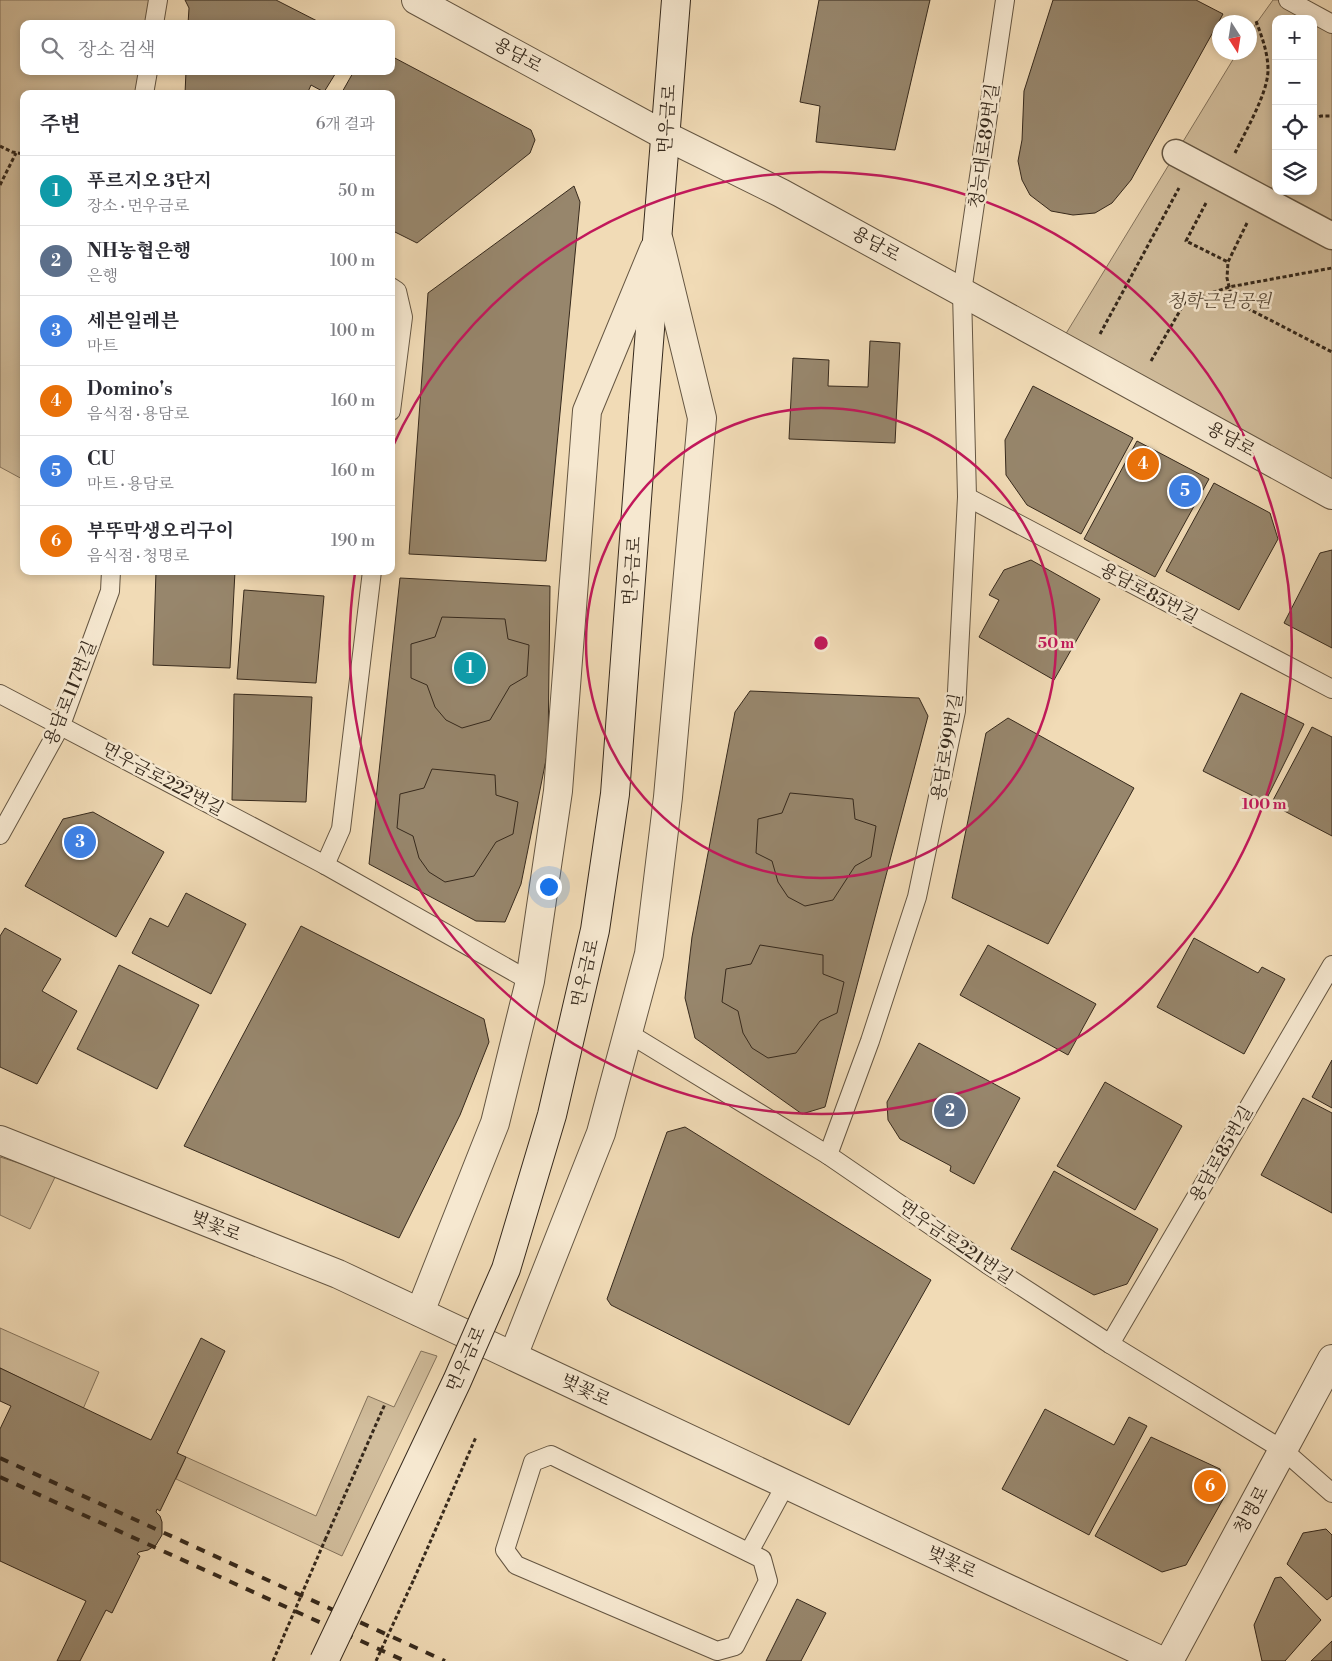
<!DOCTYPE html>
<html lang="ko">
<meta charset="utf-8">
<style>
:root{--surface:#fff;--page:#f7f7f7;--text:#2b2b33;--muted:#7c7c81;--line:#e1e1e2;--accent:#8f2418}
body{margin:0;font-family:"Libre Bodoni","Noto Serif KR",serif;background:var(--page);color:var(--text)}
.controls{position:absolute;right:15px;top:15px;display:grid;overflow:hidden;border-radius:10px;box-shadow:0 2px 8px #0003}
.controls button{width:45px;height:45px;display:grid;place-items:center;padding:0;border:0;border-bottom:1px solid var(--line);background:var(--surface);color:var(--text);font:25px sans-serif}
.compass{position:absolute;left:1212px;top:15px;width:45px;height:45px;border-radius:50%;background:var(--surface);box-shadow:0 2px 8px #0003;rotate:168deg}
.you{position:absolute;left:548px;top:886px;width:18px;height:18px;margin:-12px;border:4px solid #fff;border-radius:50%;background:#1a73e8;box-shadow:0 0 0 8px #1a73e833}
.badge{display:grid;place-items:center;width:32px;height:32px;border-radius:50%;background:var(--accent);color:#fff;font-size:16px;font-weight:700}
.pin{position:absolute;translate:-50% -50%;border:2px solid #fff;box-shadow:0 1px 5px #0006}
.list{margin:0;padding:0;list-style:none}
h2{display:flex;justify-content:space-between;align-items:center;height:65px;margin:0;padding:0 20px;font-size:21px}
h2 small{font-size:16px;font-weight:400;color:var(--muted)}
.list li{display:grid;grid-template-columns:32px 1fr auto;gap:15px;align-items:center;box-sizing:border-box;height:70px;padding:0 20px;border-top:1px solid var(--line)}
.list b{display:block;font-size:19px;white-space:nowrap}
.list p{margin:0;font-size:16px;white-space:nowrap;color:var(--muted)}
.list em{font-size:16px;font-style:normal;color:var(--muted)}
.icon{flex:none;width:28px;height:28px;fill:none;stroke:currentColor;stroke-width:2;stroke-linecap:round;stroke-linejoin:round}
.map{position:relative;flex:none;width:1332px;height:1661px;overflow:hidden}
.search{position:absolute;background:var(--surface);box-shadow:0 2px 8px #0003;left:20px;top:20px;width:375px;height:55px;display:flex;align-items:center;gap:12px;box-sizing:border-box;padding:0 18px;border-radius:10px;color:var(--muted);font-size:19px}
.panel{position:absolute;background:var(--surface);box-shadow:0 2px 8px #0003;left:20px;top:90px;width:375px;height:485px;border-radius:10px}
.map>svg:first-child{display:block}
</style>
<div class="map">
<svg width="1332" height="1661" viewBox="0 0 1332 1661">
<rect width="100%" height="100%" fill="#f1dbb6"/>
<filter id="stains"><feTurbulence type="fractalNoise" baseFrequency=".004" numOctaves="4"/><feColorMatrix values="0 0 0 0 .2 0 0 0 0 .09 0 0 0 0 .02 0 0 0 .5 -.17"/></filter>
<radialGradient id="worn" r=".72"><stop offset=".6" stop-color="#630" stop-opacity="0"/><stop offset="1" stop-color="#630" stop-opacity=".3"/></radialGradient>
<g fill="#d1bd9c" stroke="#84735c" fill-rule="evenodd">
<path d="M0,0H158L154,24H24V71H148L144,94H24V480L0,467Z"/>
<path d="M1273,0H1289L1332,23V488L1059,345L1237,53L1250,52V32ZM1276,19H1313V191H1276Z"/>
<path d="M0,1157L56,1175L30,1229L0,1215Z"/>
<path d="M0,1328L99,1372L83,1409L0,1368Z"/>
<path d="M421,1351L437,1356L342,1556L176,1479L186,1457L316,1516L368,1396L394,1407Z"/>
</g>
<g fill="#97866c" stroke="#36291c">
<path d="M185,0H276L323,24H188L189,8Z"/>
<path d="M819,0H930L895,150L816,142L820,106L800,102Z"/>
<path d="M1053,0H1196L1223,14L1131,180L1112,203L1095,213L1073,215L1051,211L1030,195L1022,180L1018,161L1022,140L1024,91Z"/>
<path d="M391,56L531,130L535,140L530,153L417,243L391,230V94H341L354,71H391Z"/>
<path d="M186,71H337L324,92L311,85L307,94H185Z"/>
<path d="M574,186L580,202L546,561L409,554L428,293Z"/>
<path d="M870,341L900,343L895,443L789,439L793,358L829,360L828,386L868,387Z"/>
<path d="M1033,386L1133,438L1081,534L1027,505L1006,475L1005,440Z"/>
<path d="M1137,441L1209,479L1155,577L1084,539Z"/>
<path d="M1214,483L1270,513L1278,539L1239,610L1166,571Z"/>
<path d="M1332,550V648L1284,623L1320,553Z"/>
<path d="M1031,560L1100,599L1054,680L979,637L999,600L989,595L1004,570Z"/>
<path d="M156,571H235L230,668L153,665Z"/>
<path d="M400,578L550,586L548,750L521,884L505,922L476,921L369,864Z"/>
<path d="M244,590L324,596L316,683L237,679Z"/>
<path d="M442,617L505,619L508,639L529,645L527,676L510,686L490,720L462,728L446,720L435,707L427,685L411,678V644L435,637Z"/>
<path d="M750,691L919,698L928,716L825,1107L802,1114L695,1038L685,998L692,937L735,712Z"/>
<path d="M1241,693L1304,724L1265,802L1203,771Z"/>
<path d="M234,694L312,697L306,802L232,800Z"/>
<path d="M1008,718L1134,788L1048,944L952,898L986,733Z"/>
<path d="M1312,727L1332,737V836L1271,804Z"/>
<path d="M432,769L495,775L496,795L518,802L513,834L496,842L474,876L445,882L429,872L419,858L413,836L397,828L400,794L424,788Z"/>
<path d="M790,793L853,799L855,819L876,826L871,857L855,866L833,900L805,906L788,897L778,882L772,861L756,853L758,819L782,813Z"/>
<path d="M93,812L164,852L116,937L25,886L63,819Z"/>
<path d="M186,893L246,924L211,994L132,953L150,918L168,927Z"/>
<path d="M301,926L484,1019L489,1042L460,1115L399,1238L184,1146Z"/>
<path d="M5,928L61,959L42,991L77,1011L37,1084L0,1067V936Z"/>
<path d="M1194,938L1258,973L1262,967L1285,979L1244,1054L1157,1007Z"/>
<path d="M760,945L823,955V974L844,982L837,1013L820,1021L796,1053L768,1058L752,1048L743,1033L738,1011L722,1002L726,969L751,964Z"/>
<path d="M988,945L1096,1004L1068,1055L960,995Z"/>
<path d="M119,965L199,1005L157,1089L77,1049Z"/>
<path d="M919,1043L1020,1098L974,1184L950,1171L951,1166L900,1139L888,1120L887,1102Z"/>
<path d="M1332,1060V1108L1312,1097Z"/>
<path d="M1105,1082L1182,1126L1135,1210L1057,1166Z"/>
<path d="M1303,1098L1332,1113V1213L1261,1175Z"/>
<path d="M685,1127L931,1280L849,1425L611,1305L607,1299L667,1132Z"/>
<path d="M1054,1171L1158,1229L1127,1284L1094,1295L1011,1249Z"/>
<path d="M201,1338L225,1351L177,1453L186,1457L160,1511L157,1509L156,1512L160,1516L162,1522V1535L156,1545L148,1550L139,1552L137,1554L140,1556L112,1613L106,1610L80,1661H57L86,1601L0,1561V1429L11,1406L0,1401V1368L151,1440Z"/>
<path d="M1045,1409L1114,1445L1129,1417L1147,1426L1089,1535L1002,1489Z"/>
<path d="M1151,1437L1220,1469L1226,1494L1186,1565L1162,1572L1095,1536Z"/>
<path d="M1326,1529L1332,1535V1596L1327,1600L1287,1564L1303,1533Z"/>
<path d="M1281,1577L1321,1620L1285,1661H1262L1254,1625L1275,1578Z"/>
<path d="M797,1599L826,1613L801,1661H766Z"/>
<path d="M1332,1641V1661H1311Z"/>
</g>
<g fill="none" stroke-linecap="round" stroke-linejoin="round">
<defs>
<g id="service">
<path d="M1288,0L1332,24"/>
<path d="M154,24L158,0"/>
<path d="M144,94L148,71"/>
<path d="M391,287L397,291L403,317L391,411"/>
<path d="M967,497L1332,689"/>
<path d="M0,694L325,865L530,981"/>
<path d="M0,835L61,725L110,591L111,571"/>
<path d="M325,865L341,829L372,571"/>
<path d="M628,1033L828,1155L987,1264L1110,1344L1283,1450L1332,1493"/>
<path d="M828,1155L870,1041L917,897L956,711L967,497L962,292L1005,0"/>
<path d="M1110,1344L1332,965"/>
<path d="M551,1455L762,1559L768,1581L735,1646L717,1651L516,1565L505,1550L533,1462Z"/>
<path d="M749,1552L786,1484"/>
</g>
<path id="pedestrian" d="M1176,153L1332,236"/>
<g id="minor">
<path d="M420,1312L495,1123L530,981L558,791L587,411L654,249"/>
<path d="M513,1356L601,1133L649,954L668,797L702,418L659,241"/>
</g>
<g id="tertiary">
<path d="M416,0L666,136L781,193L1332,495"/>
<path d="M0,1140L338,1274L1162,1661"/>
<path d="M1169,1661L1332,1359"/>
</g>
<path id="secondary" d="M643,418L676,0"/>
</defs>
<use href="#service" stroke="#655642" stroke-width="20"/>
<use href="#pedestrian" stroke="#655642" stroke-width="29"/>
<use href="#minor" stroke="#655642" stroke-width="30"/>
<use href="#tertiary" stroke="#655642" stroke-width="30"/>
<use href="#secondary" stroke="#36291c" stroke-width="30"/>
<g stroke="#36291c" stroke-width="3" stroke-dasharray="4 2.5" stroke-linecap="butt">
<path d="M1313,119L1321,116H1332"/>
<path d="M0,146L12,152L24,154"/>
<path d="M1235,153C1245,132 1268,93 1268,70C1268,53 1262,37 1256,21"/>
<path d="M0,185L16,153"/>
<path d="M1206,203L1186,241L1228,262"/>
<path d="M1247,223L1228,262L1227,278L1231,295L1245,307L1332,352"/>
<path d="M1100,334L1179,188"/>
<path d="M1151,361L1185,302L1229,287L1332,268"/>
<path d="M325,1540L385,1404"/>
<path d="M414,1579L476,1437"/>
</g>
<use href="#service" stroke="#f6e8d0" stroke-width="18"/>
<use href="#pedestrian" stroke="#f6e8d0" stroke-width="26"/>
<use href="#minor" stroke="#f6e8d0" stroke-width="28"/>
<use href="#tertiary" stroke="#f6e8d0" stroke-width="28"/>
<use href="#secondary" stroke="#f6e8d0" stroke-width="28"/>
<g stroke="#36291c" stroke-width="4" stroke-dasharray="9 9" stroke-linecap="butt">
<path d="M0,1458L445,1661"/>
<path d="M0,1477L405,1661"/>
</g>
<defs>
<path id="secondary-bridge" d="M324,1661L457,1381L506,1269L552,1115L595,930L615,794L643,418"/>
</defs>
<use href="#secondary-bridge" stroke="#36291c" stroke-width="30" stroke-linecap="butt"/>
<g stroke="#36291c" stroke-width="3" stroke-dasharray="4 2.5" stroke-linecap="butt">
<path d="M273,1661L325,1540"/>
<path d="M376,1661L414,1579"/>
</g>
<use href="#secondary-bridge" stroke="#f6e8d0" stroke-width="28"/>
</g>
<g fill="none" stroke="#c2185b" stroke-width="2.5">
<circle cx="821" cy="643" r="235"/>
<path d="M392 448A471 471 0 1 1 355 573"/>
</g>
<g text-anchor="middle" stroke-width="5" stroke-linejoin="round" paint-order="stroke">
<g font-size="18" fill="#36291c" stroke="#f6e8d0">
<text transform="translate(518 55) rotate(29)" y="6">용담로</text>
<text transform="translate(667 119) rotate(-86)" y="6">먼우금로</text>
<text transform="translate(984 146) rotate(-82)" y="6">청능대로89번길</text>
<text transform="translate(876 244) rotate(29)" y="6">용담로</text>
<text transform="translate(1231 439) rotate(29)" y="6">용담로</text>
<text transform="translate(632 571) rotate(-86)" y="6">먼우금로</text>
<text transform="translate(1149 593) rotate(28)" y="6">용담로85번길</text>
<text transform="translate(70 693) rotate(-68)" y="6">용담로117번길</text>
<text transform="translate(947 747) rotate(-80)" y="6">용담로99번길</text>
<text transform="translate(163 779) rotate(28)" y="6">먼우금로222번길</text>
<text transform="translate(585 973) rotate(-77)" y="6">먼우금로</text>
<text transform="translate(1221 1154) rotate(-60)" y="6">용담로85번길</text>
<text transform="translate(216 1226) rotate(22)" y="6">벚꽃로</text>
<text transform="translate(956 1242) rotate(34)" y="6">먼우금로221번길</text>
<text transform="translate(466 1359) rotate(-66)" y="6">먼우금로</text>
<text transform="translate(586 1390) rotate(25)" y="6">벚꽃로</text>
<text transform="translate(1251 1510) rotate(-62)" y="6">청명로</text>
<text transform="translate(952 1562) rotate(25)" y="6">벚꽃로</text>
</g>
<g font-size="18" font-style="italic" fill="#5d4e3c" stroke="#f6e8d0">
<text x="1219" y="307">청학근린공원</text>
</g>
</g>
<circle cx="821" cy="643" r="8" fill="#c2185b" stroke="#f6e8d0" stroke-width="2.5"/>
<g font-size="15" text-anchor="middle" font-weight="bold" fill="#c2185b" stroke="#f6e8d0" stroke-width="5" stroke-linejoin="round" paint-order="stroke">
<text x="1056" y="648">50 m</text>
<text x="1264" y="809">100 m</text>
</g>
<rect width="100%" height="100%" filter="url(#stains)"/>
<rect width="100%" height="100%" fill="url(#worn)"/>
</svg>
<div class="controls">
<button>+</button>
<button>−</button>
<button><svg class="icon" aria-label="locate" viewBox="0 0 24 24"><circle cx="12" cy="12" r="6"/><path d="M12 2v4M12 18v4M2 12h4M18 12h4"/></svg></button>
<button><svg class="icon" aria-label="layers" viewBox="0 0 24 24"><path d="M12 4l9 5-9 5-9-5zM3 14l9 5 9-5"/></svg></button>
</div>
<svg class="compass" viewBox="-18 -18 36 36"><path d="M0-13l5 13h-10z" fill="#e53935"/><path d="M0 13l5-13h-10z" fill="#7c7c81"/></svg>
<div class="you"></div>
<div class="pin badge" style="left:470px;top:668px;background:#0f9aa8">1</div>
<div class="pin badge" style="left:950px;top:1111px;background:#5c6f8a">2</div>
<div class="pin badge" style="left:80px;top:842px;background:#3f7fe0">3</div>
<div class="pin badge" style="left:1143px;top:464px;background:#e8710a">4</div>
<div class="pin badge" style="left:1185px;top:491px;background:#3f7fe0">5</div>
<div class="pin badge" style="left:1210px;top:1486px;background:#e8710a">6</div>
<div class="search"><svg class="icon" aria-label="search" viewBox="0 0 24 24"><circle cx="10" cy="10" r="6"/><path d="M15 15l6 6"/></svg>장소 검색</div>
<section class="panel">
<h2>주변<small>6개 결과</small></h2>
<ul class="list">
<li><span class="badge" style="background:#0f9aa8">1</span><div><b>푸르지오 3단지</b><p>장소 · 먼우금로</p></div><em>50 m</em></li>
<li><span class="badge" style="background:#5c6f8a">2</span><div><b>NH농협은행</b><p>은행</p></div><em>100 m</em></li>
<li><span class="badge" style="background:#3f7fe0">3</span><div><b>세븐일레븐</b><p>마트</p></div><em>100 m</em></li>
<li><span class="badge" style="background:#e8710a">4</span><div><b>Domino's</b><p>음식점 · 용담로</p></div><em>160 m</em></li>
<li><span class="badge" style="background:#3f7fe0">5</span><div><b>CU</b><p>마트 · 용담로</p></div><em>160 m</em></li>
<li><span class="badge" style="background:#e8710a">6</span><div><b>부뚜막생오리구이</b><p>음식점 · 청명로</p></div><em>190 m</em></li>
</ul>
</section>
</div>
